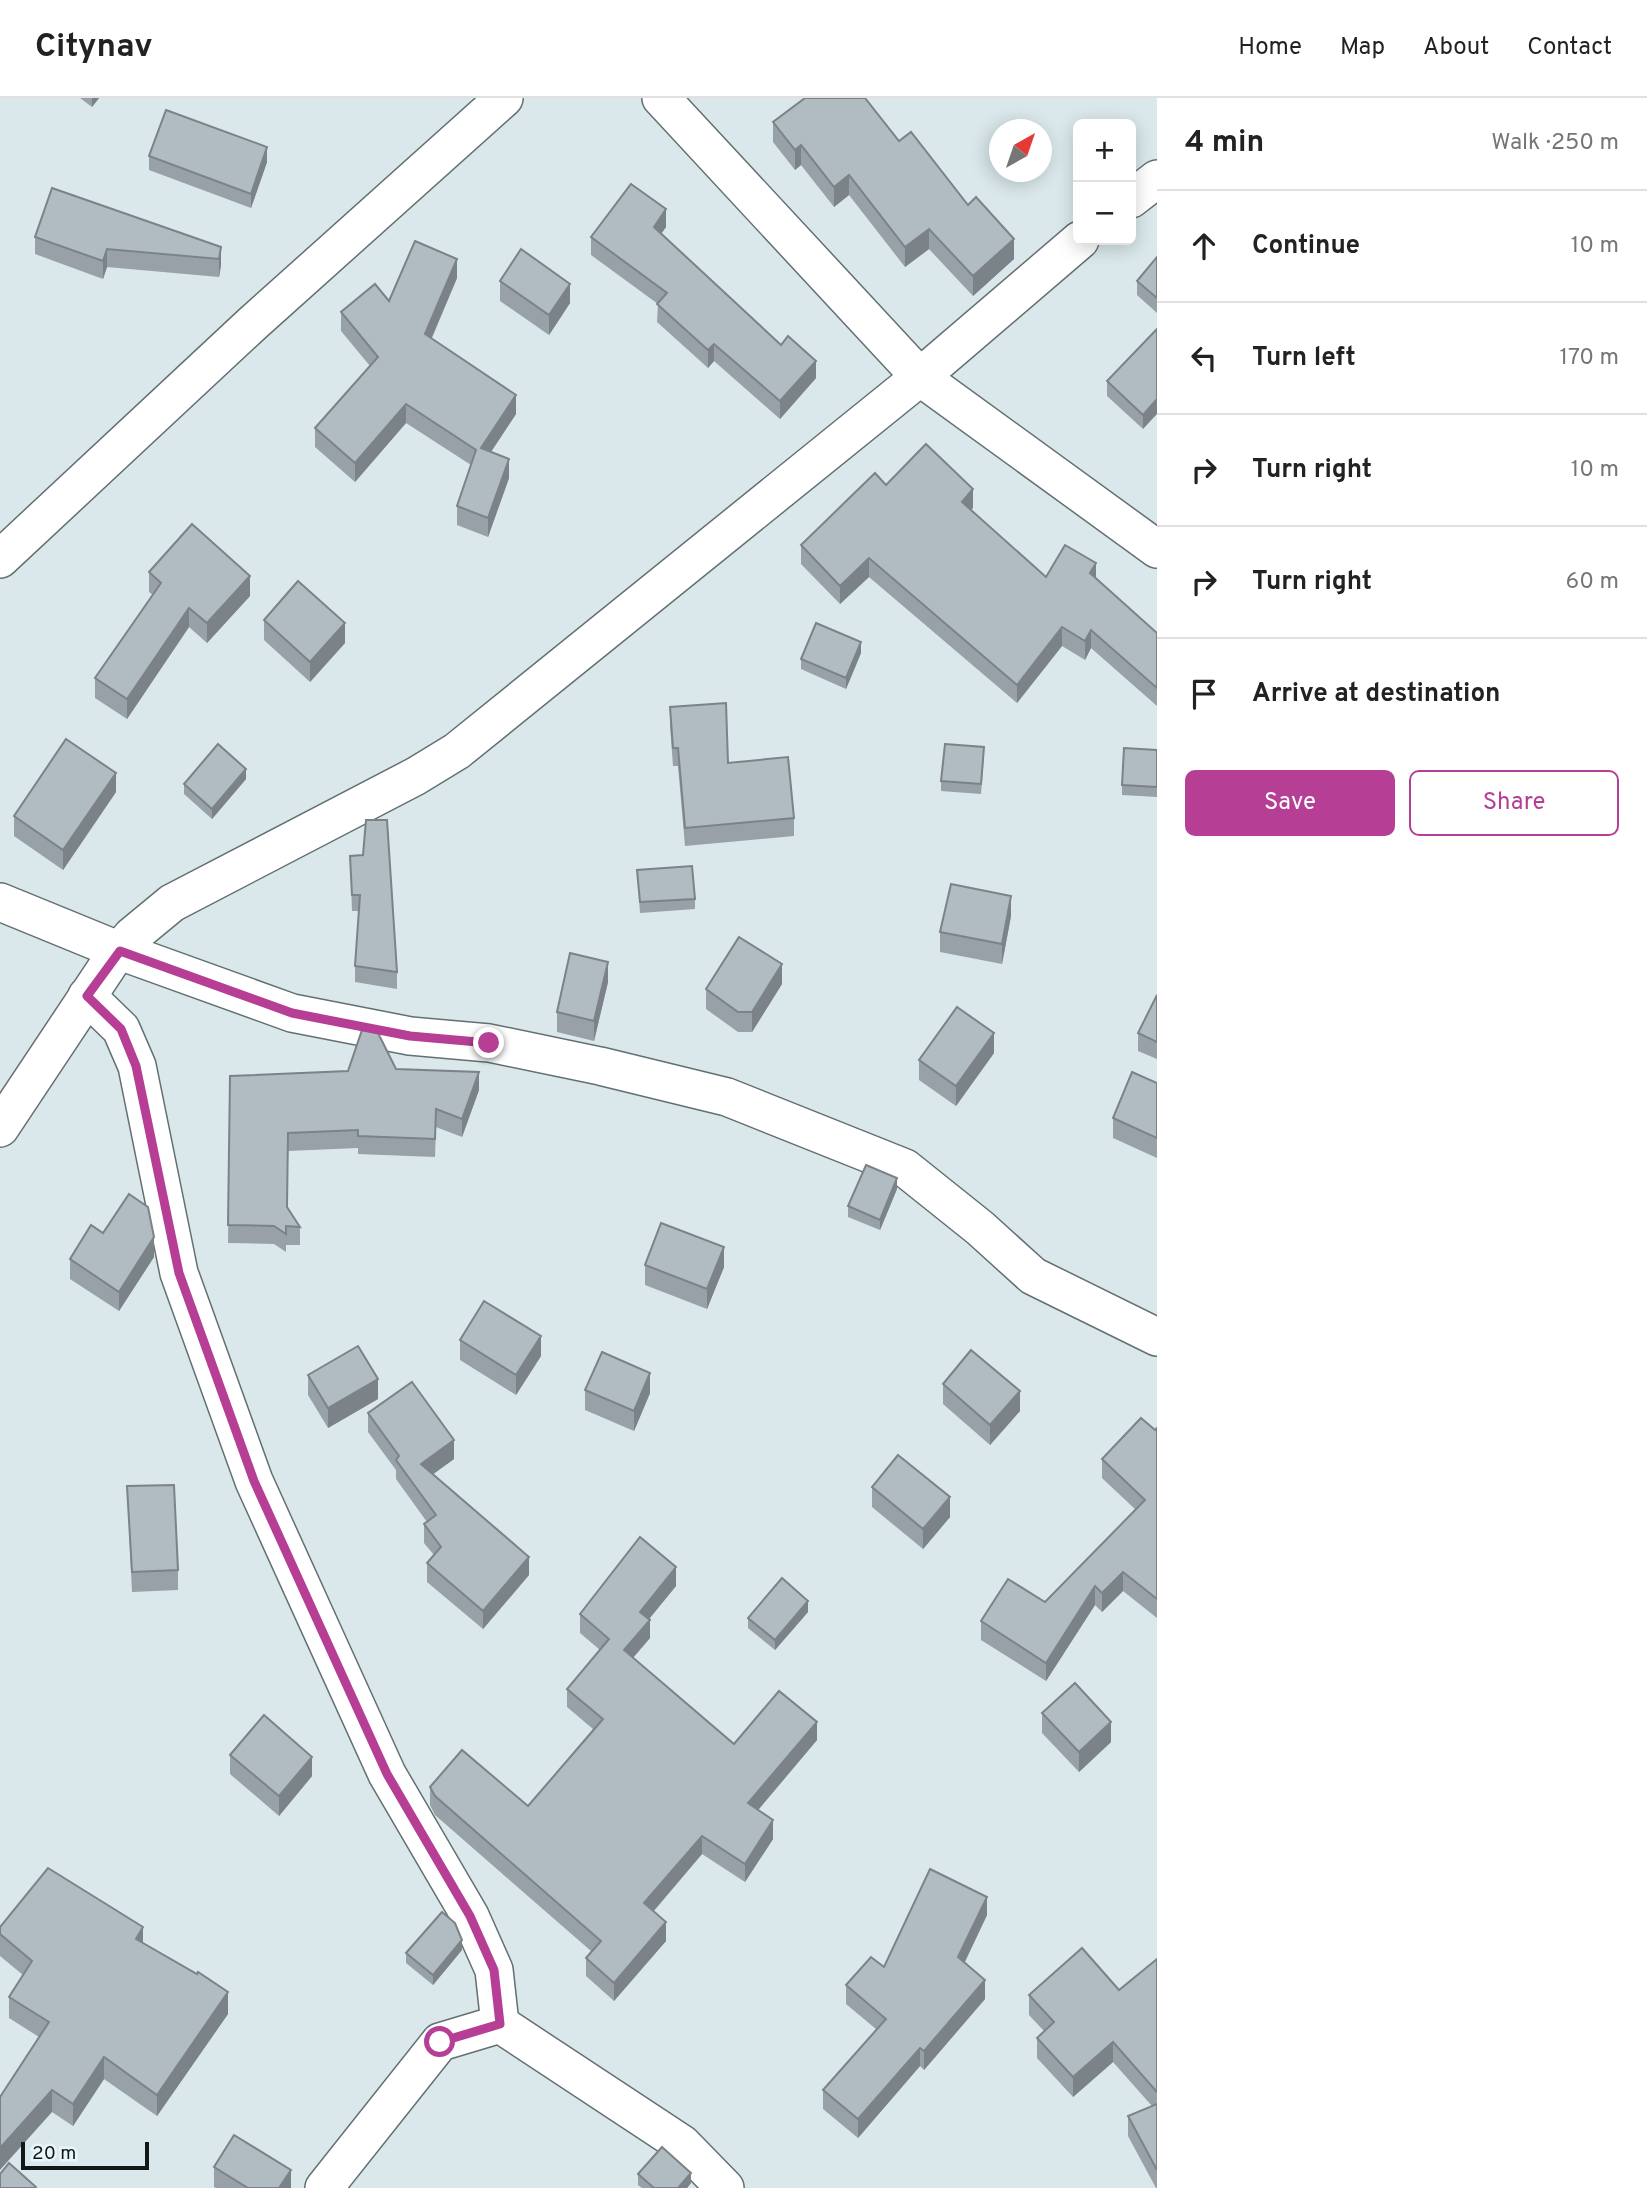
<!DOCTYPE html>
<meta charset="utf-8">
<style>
:root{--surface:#fff;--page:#f6f6f6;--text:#222;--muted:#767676;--line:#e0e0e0;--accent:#b63f95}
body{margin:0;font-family:Overpass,sans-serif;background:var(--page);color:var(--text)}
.controls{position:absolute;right:21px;top:21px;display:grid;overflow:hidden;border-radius:10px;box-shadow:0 4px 18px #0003}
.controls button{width:63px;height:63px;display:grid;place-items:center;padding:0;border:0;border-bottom:2px solid var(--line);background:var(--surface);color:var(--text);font:35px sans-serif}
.compass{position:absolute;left:989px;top:21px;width:63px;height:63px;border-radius:50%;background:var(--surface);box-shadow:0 4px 18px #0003;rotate:40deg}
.scale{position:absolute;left:21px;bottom:18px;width:128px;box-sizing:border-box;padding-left:7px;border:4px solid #121718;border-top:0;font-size:19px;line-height:24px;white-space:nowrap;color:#121718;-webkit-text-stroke:5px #e7f6f8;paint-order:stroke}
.stop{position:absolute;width:21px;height:21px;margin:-16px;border:5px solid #b63f95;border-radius:50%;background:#fff}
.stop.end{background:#b63f95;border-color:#fff;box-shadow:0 2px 7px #0008}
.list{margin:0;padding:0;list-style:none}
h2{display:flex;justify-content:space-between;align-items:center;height:91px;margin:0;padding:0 28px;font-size:30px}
h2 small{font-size:23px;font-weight:400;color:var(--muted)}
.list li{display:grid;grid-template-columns:46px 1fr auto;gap:21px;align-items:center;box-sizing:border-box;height:112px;padding:0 28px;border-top:2px solid var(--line)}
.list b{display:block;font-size:26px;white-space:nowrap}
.list em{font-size:23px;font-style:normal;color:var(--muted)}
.actions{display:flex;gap:14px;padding:21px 28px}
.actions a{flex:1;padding:16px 0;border:2px solid var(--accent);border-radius:10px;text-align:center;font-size:24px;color:var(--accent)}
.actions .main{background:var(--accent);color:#fff}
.icon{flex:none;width:38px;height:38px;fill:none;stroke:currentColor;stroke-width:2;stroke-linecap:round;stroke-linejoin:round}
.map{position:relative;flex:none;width:1157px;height:2090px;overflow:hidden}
header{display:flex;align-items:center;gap:42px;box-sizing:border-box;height:98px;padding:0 35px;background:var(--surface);border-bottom:2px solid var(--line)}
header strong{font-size:33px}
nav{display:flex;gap:38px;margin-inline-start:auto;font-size:24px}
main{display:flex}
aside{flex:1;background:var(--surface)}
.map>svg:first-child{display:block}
</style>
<header>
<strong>Citynav</strong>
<nav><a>Home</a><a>Map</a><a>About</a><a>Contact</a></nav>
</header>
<main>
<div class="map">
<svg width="1157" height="2090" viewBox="0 0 1157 2090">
<rect width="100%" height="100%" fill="#dae8eb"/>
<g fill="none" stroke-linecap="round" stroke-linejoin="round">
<defs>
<g id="street">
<path d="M661,0L920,279L1157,451"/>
<path d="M1131,101L1157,81"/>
<path d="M0,461L252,226L504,0"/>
<path d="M0,804L120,853L292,915L410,938L489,945L600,968L727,999L905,1070L980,1130L1033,1178L1157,1239"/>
<path d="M87,898L121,931L137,968L179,1175L254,1383L387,1676L470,1818L494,1872L500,1926"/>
<path d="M0,1030L111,863L132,838L172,805L416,678L457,653L920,279L1080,142"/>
<path d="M324,2090L440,1944L500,1926L682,2046L725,2090"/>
</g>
</defs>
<use href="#street" stroke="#637072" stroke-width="40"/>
<use href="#street" stroke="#fff" stroke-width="37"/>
</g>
<g fill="#97a1a7">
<path d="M80,0H99L92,9Z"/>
<path d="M773,24L899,43L968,107L1014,161L973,198L929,151L905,169L849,97L834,109L801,67L795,72L773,44Z"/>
<path d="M149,58L267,64L251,110L149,72Z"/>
<path d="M666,129L661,136L816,280L780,321L714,263L708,270L657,224L658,206L591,157V139Z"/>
<path d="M35,139L221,149V167L219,179L107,169L103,181L35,156Z"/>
<path d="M1157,159V215L1137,197V183Z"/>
<path d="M457,180L432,240L516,316L491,354L509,380L488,439L457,427V408L471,367L406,325L355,384L315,349V330L370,268L341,233V214L389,203Z"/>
<path d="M500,183L570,205L549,237L500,203Z"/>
<path d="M1157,231L1143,331L1107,298V283Z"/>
<path d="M886,387L973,410L971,412L1046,479L1096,480L1157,535V608L1091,550L1085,562L1062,548L1017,605L869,479L840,506L801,466V447Z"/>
<path d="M149,474L250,498L207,545L189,529L127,621L95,600V580L153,497L149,494Z"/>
<path d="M264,522L345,545L310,584L264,542Z"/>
<path d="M861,555L846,591L801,571V561Z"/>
<path d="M670,609L728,665L794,720V738L685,748L678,668H673L670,627Z"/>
<path d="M1157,652V699L1122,697V687Z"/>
<path d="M984,659L981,696L941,693V683Z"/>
<path d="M246,681L212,721L184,696V686Z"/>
<path d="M116,694L63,772L14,738V718Z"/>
<path d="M350,758L397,874V891L355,884V868L359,813H352Z"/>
<path d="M637,772L695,801V811L640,815Z"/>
<path d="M1011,818L1002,866L940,854V834Z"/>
<path d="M608,884L594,943L557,934V914Z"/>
<path d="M782,886L752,934H738L706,911V891Z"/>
<path d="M1157,897V961L1138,953V935Z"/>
<path d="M994,955L956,1008L919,982V962Z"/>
<path d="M396,971L479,992L462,1039L436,1029L435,1059L358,1056V1050L288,1053L287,1110L300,1129V1147H286V1154L274,1146L228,1145L230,978Z"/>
<path d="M1157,985V1060L1113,1040V1020Z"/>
<path d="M897,1091L880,1132L848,1119V1108Z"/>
<path d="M103,1135L154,1159L119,1213L70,1181V1161Z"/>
<path d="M645,1167L724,1169L707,1211L645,1187Z"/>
<path d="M460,1242L541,1258L516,1297L460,1262Z"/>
<path d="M308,1277L378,1301L328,1330L308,1297Z"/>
<path d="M943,1286L1020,1313L990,1347L943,1306Z"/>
<path d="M585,1292L650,1295L634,1333L585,1312Z"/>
<path d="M368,1315L454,1361L433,1376L529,1477L483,1531L427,1484V1465L434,1457L424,1445V1426L427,1424L396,1381V1372L368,1334Z"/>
<path d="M1157,1330V1520L1123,1493L1102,1514L1095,1507L1046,1583L981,1542V1523L1045,1504L1136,1412L1102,1380V1361L1155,1332Z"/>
<path d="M127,1388L178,1472V1492L132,1494Z"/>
<path d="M872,1389L950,1419L923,1451L872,1409Z"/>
<path d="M676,1488L649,1521L650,1540L633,1560L734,1646L817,1642L758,1712L773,1741L745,1784L702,1756L654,1813L666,1843L614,1903L586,1878V1860L591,1853L435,1717L430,1707V1689L528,1708L593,1631L567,1609V1591L600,1552L580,1535V1516Z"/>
<path d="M808,1514L775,1552L748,1530V1520Z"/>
<path d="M1042,1615L1111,1644L1079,1674L1042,1635Z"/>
<path d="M230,1657L312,1678L279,1718L230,1676Z"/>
<path d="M987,1817L965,1864L985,1901L924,1972L920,1968L858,2040L823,2011V1992L876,1931L846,1906V1887Z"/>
<path d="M0,1829L143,1845L228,1916L157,2018L104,1981L73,2028L52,2014L39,1939L9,1920V1899L23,1877L0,1858Z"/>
<path d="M462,1852L433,1887L406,1865V1855Z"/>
<path d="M1157,1861V2090H1156L1128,2038V2018L1152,2008L1113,1964L1073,1999L1037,1960V1940L1044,1933L1029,1917V1897L1119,1892Z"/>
<path d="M214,2069L291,2090H216L214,2089Z"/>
<path d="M638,2076L691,2085L687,2090H642L638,2087Z"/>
</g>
<g fill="#7b8388">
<path d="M92,0H99L92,9Z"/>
<path d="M801,47V67L795,72V52Z"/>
<path d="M267,49V64L251,110V96Z"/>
<path d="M849,77V97L834,109V89Z"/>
<path d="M666,111V129L654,146V129Z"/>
<path d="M929,131V151L905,169V149Z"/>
<path d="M1014,141V161L973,198V178Z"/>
<path d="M221,149V167L219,179V161Z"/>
<path d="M107,151V169L103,181V163Z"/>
<path d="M457,161V180L425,255V236Z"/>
<path d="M570,186V205L549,237V217Z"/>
<path d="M714,246V263L708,270V252Z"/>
<path d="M816,263V280L780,321V303Z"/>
<path d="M516,297V316L481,369V350Z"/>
<path d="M1157,301V316L1143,331V317Z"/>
<path d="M406,306V325L355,384V365Z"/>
<path d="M509,361V380L488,439V420Z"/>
<path d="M973,391V410L962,422V404Z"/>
<path d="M869,460V479L840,506V488Z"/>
<path d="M1096,465V484L1090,475Z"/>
<path d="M250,478V498L207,545V525Z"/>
<path d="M189,510V529L127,621V601Z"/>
<path d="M345,525V545L310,584V564Z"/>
<path d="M1062,529V548L1017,605V587Z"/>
<path d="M1091,532V550L1085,562V543Z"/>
<path d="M861,544V555L846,591V580Z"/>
<path d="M246,671V681L212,721V711Z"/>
<path d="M116,675V694L63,772V752Z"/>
<path d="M1011,798V818L1002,866V846Z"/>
<path d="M608,864V884L594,943V923Z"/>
<path d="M782,866V886L752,934V914Z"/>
<path d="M994,935V955L956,1008V988Z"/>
<path d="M479,974V992L462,1039V1021Z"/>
<path d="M897,1080V1091L880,1132V1122Z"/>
<path d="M154,1139V1159L119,1213V1194Z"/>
<path d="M724,1149V1169L707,1211V1191Z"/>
<path d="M541,1238V1258L516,1297V1277Z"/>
<path d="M650,1275V1295L634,1333V1313Z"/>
<path d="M378,1281V1301L328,1330V1310Z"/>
<path d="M1020,1293V1313L990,1347V1327Z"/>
<path d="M454,1342V1361L421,1385V1366Z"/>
<path d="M950,1399V1419L923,1451V1431Z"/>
<path d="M529,1459V1477L483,1531V1513Z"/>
<path d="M676,1469V1488L640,1532V1514Z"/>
<path d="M1123,1474V1493L1102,1514V1495Z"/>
<path d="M1095,1488V1507L1046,1583V1565Z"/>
<path d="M808,1503V1514L775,1552V1542Z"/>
<path d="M650,1522V1540L624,1570V1552Z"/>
<path d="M817,1624V1642L748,1724V1705Z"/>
<path d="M1111,1624V1644L1079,1674V1654Z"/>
<path d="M312,1659V1678L279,1718V1698Z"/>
<path d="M773,1722V1741L745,1784V1766Z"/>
<path d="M702,1738V1756L644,1824V1805Z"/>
<path d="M987,1799V1817L958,1878V1859Z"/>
<path d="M666,1824V1843L614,1903V1885Z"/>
<path d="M143,1829V1850L136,1841Z"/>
<path d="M462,1842V1852L433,1887V1877Z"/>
<path d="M985,1882V1901L924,1972V1953Z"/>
<path d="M228,1894V1916L157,2018V1997Z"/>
<path d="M1113,1944V1964L1073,1999V1979Z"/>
<path d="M920,1950V1968L858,2040V2021Z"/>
<path d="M104,1959V1981L73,2028V2006Z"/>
<path d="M52,1992V2014L0,2072V2050Z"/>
<path d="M291,2072V2090H279Z"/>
<path d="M691,2075V2085L687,2090H678Z"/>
</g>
<g fill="#b0bbc2" stroke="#7b8388" stroke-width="2">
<path d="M805,0H865L899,43L911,34L968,107L976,99L1014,141L973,178L929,131L905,149L849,77L834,89L801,47L795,52L773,24Z"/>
<path d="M166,12L267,49L251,96L149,58Z"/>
<path d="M631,86L666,111L654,129L781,247L788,238L816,263L780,303L714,246L708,252L657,206L667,195L591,139Z"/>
<path d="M52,90L221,149L219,161L107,151L103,163L35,139Z"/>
<path d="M415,143L457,161L425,236L516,297L481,350L509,361L488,420L457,408L476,352L406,306L355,365L315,330L378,259L341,214L375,186L389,203Z"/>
<path d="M521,151L570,186L549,217L500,183Z"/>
<path d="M1157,159V200L1137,183Z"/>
<path d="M1157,231V301L1143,317L1107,283Z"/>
<path d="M926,346L973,391L962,404L1046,479L1065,447L1096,465L1090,475L1157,535V590L1091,532L1085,543L1062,529L1017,587L869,460L840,488L801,447L875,375L886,387Z"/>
<path d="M192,426L250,478L207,525L189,510L127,601L95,580L161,485L149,474Z"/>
<path d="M298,483L345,525L310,564L264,522Z"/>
<path d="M816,525L861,544L846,580L801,561Z"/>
<path d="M726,605L728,665L788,659L794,720L685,730L678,650H673L670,609Z"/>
<path d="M66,641L116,675L63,752L14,718Z"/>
<path d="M218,646L246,671L212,711L184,686Z"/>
<path d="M945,646L984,649L981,686L941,683Z"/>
<path d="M1124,650L1157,652V689L1122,687Z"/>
<path d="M366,722H387L397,874L355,868L360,797H352L350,758L363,757Z"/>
<path d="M692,768L695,801L640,804L637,772Z"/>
<path d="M951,786L1011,798L1002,846L940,834Z"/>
<path d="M739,839L782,866L752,914H738L706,891Z"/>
<path d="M570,855L608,864L594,923L557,914Z"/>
<path d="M1157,897V944L1138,935Z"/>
<path d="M957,909L994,935L956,988L919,962Z"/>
<path d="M362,932L378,935L396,971L479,974L462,1021L436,1011L435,1041L358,1038V1032L288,1035L287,1109L300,1129L286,1128V1136L274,1128L228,1127L230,978L348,973Z"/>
<path d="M1132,974L1157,985V1040L1113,1020Z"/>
<path d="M866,1067L897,1080L880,1122L848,1108Z"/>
<path d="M129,1096L148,1109L154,1139L119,1194L70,1161L91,1127L103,1135Z"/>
<path d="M661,1125L724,1149L707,1191L645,1167Z"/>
<path d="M484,1203L541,1238L516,1277L460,1242Z"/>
<path d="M358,1248L378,1281L328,1310L308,1277Z"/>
<path d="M971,1252L1020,1293L990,1327L943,1286Z"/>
<path d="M602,1254L650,1275L634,1313L585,1292Z"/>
<path d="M412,1284L454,1342L421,1366L529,1459L483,1513L427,1465L441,1449L424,1426L436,1417L396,1362L399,1358L368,1315Z"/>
<path d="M1141,1320L1155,1332L1157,1330V1501L1123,1474L1102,1495L1095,1488L1046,1565L981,1523L1008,1481L1045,1504L1145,1402L1102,1361Z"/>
<path d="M898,1357L950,1399L923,1431L872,1389Z"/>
<path d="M174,1387L178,1472L132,1474L127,1388Z"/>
<path d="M640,1439L676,1469L640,1514L650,1522L624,1552L734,1646L779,1593L817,1624L748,1705L773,1722L745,1766L702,1738L644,1805L666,1824L614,1885L586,1860L601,1843L435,1698L430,1689L462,1652L528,1708L603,1621L567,1591L609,1541L580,1516Z"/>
<path d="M782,1480L808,1503L775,1542L748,1520Z"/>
<path d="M1075,1585L1111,1624L1079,1654L1042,1615Z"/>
<path d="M264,1617L312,1659L279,1698L230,1657Z"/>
<path d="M48,1770L143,1829L136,1841L197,1876L198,1874L228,1894L157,1997L104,1959L73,2006L52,1992L0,2050V1999L49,1924L9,1899L32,1863L0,1836V1829Z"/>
<path d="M930,1771L987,1799L958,1859L985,1882L924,1953L920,1950L858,2021L823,1992L886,1921L846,1887L871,1859L884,1869Z"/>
<path d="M442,1814L455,1825L462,1842L433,1877L406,1855Z"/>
<path d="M1082,1850L1119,1892L1157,1861V1994L1113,1944L1073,1979L1037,1940L1054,1924L1029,1897Z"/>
<path d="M1157,2006V2072L1128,2018Z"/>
<path d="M234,2037L291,2072L279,2090H248L214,2069Z"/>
<path d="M662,2049L691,2075L678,2090H654L638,2076Z"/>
<path d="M9,2065L36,2089L35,2090H0V2076Z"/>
</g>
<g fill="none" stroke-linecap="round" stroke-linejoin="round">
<path stroke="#b63f95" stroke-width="9" d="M440,1944L500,1926L494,1872L470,1818L387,1676L254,1383L179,1175L136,968L121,931L87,898L120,853L292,915L410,938L489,945"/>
</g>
</svg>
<div class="controls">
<button>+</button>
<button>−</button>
</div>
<svg class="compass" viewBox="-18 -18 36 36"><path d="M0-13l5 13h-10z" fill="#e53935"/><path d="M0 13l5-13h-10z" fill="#767676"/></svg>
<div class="scale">20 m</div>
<div class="stop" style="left:440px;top:1944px"></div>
<div class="stop end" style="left:489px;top:945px"></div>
</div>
<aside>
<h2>4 min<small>Walk · 250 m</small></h2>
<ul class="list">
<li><svg class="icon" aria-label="ahead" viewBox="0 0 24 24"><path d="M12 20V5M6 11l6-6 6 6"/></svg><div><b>Continue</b></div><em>10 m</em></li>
<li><svg class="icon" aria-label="left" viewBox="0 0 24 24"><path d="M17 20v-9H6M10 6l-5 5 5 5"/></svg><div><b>Turn left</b></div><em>170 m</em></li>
<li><svg class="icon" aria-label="right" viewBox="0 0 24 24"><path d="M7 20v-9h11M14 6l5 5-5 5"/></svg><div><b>Turn right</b></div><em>10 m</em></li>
<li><svg class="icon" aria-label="right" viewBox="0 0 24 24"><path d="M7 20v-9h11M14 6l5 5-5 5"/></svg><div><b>Turn right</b></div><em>60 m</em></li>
<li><svg class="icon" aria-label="arrive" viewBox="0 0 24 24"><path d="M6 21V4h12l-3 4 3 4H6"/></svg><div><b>Arrive at destination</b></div></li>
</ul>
<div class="actions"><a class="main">Save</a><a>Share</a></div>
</aside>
</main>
